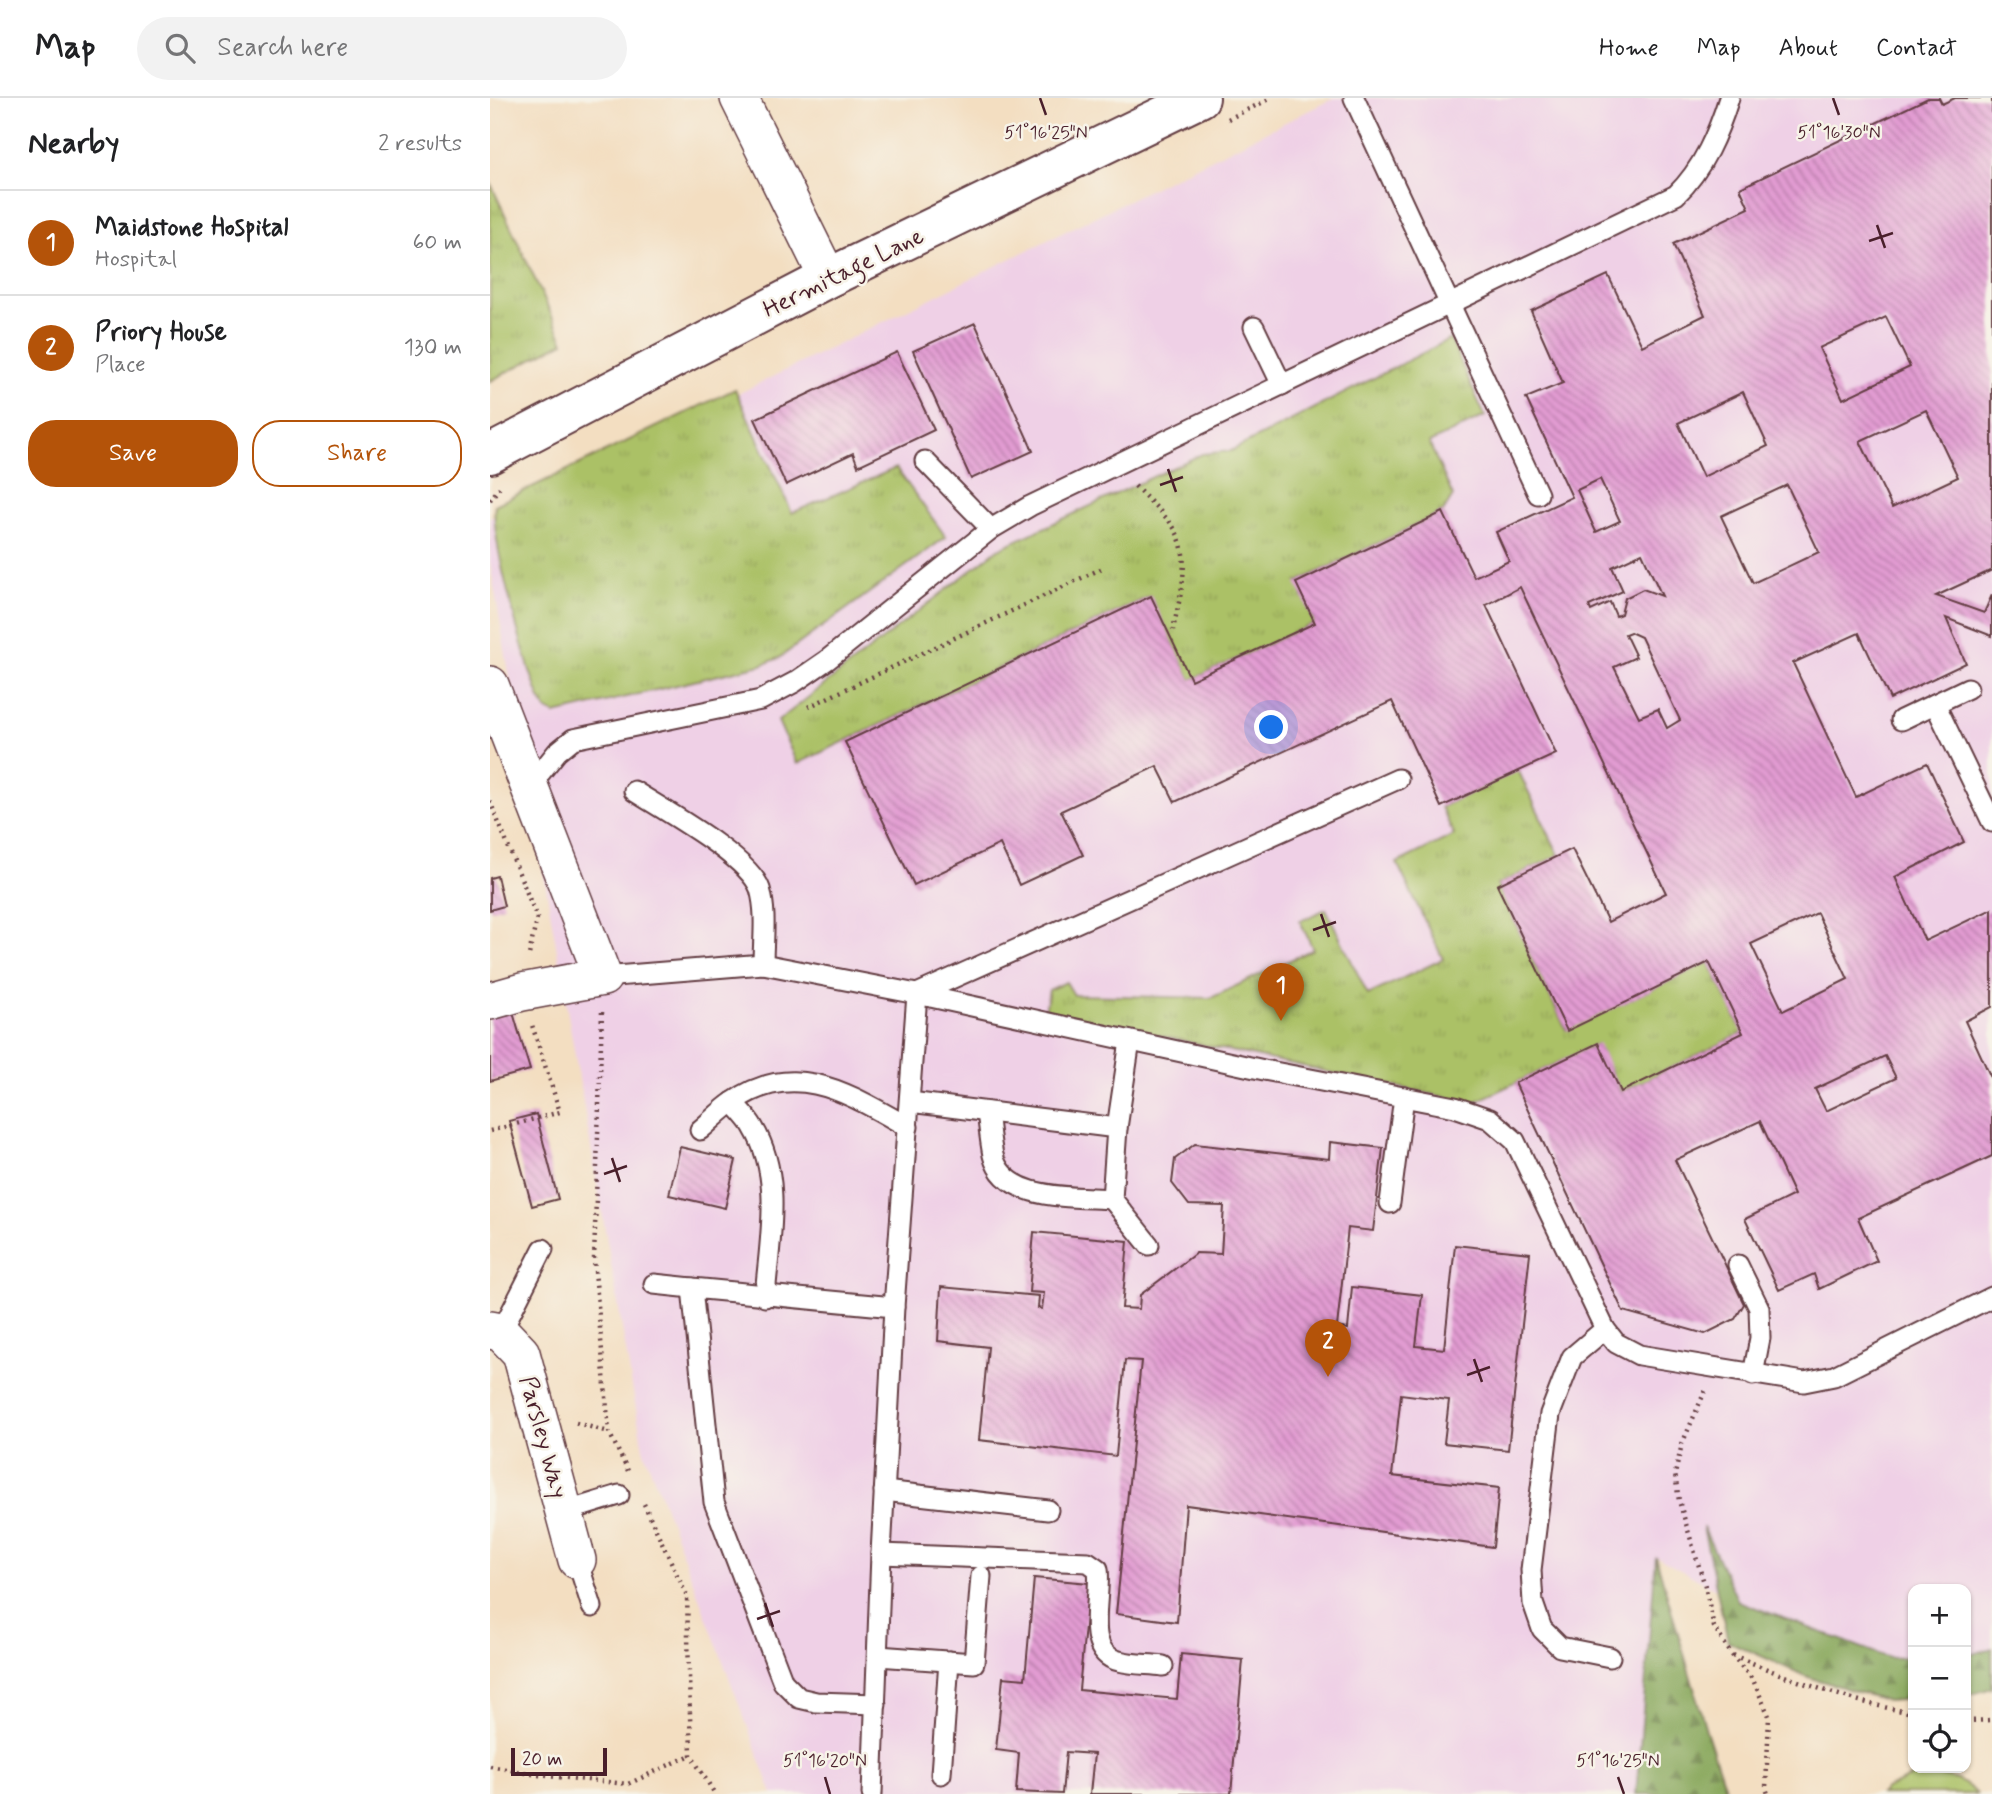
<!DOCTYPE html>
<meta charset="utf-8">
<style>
:root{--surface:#fff;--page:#f2f2f2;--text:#202124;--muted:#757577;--line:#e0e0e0;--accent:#b45309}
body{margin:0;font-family:Mynerve,sans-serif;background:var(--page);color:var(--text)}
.controls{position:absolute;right:21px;bottom:21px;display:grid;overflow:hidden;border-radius:14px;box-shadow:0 2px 5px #0004}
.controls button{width:63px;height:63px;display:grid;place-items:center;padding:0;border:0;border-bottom:2px solid var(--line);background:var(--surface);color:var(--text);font:35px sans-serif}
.scale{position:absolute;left:21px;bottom:18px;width:96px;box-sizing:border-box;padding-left:7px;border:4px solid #4a1f2b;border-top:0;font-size:19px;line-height:24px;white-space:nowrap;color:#4a1f2b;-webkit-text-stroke:5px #f7f3e8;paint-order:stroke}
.you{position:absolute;left:782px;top:630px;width:24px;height:24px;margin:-18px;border:5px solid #fff;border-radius:50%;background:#1a73e8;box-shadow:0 0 0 10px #1a73e833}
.badge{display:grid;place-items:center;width:46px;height:46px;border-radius:50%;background:var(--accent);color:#fff;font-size:23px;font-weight:700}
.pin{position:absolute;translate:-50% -58px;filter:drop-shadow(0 2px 4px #0008)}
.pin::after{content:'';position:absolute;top:37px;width:24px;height:21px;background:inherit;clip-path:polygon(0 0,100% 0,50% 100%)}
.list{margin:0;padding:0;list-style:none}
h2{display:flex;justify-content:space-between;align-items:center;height:91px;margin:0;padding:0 28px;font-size:30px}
h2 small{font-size:23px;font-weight:400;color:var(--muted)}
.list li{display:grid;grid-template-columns:46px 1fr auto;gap:21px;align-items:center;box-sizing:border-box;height:105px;padding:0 28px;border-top:2px solid var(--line)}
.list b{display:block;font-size:26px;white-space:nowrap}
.list p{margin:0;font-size:23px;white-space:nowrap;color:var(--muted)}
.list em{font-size:23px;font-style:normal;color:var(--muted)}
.actions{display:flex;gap:14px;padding:21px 28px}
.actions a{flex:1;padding:16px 0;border:2px solid var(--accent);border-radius:28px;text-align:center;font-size:24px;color:var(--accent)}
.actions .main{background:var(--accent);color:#fff}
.icon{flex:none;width:38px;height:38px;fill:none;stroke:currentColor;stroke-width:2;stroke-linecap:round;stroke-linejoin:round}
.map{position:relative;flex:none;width:1502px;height:1696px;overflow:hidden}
header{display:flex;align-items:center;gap:42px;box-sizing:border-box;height:98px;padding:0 35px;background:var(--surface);border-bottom:2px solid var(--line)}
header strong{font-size:33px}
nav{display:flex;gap:38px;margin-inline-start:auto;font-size:24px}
.search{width:490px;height:63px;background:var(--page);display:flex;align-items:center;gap:18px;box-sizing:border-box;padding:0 24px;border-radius:38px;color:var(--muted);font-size:26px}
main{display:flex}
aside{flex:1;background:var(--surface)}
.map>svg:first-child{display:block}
</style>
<header>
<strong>Map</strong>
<div class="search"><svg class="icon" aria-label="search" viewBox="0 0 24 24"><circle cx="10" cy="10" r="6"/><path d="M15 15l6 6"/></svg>Search here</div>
<nav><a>Home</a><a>Map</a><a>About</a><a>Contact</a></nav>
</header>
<main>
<aside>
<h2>Nearby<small>2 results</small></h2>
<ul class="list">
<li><span class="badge">1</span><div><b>Maidstone Hospital</b><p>Hospital</p></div><em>60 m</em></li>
<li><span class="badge">2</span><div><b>Priory House</b><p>Place</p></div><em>130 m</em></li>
</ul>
<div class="actions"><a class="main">Save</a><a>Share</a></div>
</aside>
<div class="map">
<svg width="1502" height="1696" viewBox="0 0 1502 1696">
<defs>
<pattern id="grass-tufts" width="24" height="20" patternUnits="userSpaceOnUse" patternTransform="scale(1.75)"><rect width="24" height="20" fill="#abc166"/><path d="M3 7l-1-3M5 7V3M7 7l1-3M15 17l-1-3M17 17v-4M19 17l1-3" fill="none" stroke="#95a559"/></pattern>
<pattern id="forest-firs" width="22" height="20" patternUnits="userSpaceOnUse" patternTransform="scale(1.75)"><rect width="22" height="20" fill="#88a75b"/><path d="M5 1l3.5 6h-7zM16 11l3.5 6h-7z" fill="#71874b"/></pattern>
<pattern id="building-back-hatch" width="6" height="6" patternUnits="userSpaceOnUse" patternTransform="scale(1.75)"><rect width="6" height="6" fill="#e29bd2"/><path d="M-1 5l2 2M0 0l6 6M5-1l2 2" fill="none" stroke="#b97eab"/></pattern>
</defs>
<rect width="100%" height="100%" fill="#f7f3e8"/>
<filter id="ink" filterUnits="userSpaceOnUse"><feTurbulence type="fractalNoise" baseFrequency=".0143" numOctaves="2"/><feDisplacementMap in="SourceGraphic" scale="14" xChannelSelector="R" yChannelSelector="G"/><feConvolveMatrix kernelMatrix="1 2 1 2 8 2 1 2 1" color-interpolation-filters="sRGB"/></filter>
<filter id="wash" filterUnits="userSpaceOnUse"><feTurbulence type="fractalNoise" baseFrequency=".00686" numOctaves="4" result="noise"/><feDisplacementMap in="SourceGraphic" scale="28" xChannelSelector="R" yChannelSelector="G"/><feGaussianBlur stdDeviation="1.57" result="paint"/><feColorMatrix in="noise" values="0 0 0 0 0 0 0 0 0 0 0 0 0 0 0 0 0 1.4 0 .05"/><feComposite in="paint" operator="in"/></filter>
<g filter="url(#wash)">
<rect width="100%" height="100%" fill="#f3dec1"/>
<path fill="#efd0e6" d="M844,0H1502V1577L1476,1585V1491H1423V1571L1248,1503L1166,1459L1146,1696H283L153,1351L0,465V419Z"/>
<g fill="url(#grass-tufts)" stroke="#7a7048" stroke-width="2">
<path d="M0,84L74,244L0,283Z"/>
<path d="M960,241L995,318L939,345L963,398L953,414L807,484L825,525L701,582L660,498L307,666L288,623L508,451L712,356L741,353Z"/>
<path d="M245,291L302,415L406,370L456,439L289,560L271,567L65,616L57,612L50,601C35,562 0,442 5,407Z"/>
<path d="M1028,672L1069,757L1007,787L1076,932L1219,864L1253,935L1131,994L1107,946L983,1005L555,913L559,892L576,884L584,897L721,900L823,851L810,823L836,811L878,897L953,861L907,765L964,737L951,709Z"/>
</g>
<g fill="url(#forest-firs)" stroke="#696343" stroke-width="2">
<path d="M1213,1429L1248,1503L1399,1560L1423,1559V1601L1398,1603L1315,1578L1238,1543Z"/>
<path d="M1166,1459L1216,1632L1237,1696H1146Z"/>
<path d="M1502,1550V1590L1476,1598V1558Z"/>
</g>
<path fill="#abc166" stroke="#7a7048" stroke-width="2" d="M1427,1677C1449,1677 1471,1678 1487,1696H1390L1395,1691Z"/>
<g id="blocks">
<g fill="url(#building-back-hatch)" fill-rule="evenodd">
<path d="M1438,0H1449L1452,6L1465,0H1502V472L1446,498L1494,515L1502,497V538L1456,520L1476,565L1400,601L1369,535L1303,565L1366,699L1437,665L1474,744L1405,779L1435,843L1502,811V909L1475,923L1502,982V1058L1368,1120L1387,1163L1329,1191L1324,1176L1289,1192L1255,1121L1304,1097L1270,1023L1185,1062L1254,1206L1245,1221L1215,1236L1133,1213L1025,985L1108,945L1131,994L1253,935L1219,864L1077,933L1007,787L1082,751L1118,824L1176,795L1030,489L996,507L1066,656L951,709L902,603L685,704L667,668L571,713L593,757L529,787L510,746L424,787L355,644L661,498L701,582L825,525L806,485L953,414L984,479L1019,463L1006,434L1082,399L1036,300L1073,285L1041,213L1118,177L1152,248L1215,217L1183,146L1259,110L1250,90ZM1396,219L1420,269L1353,301L1329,250ZM1253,294L1278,348L1213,379L1188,325ZM1436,312L1468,379L1402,410L1370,343ZM1110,381L1130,423L1106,434L1087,392ZM1297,387L1329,454L1263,485L1231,418ZM1152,455L1172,498L1153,491L1135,500L1131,516L1126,518L1120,504L1101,513L1099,508L1133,493L1122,469ZM1140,534L1151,539L1190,622L1177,630L1168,611L1149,619L1124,569L1146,559L1135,536ZM1327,815L1358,881L1293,913L1261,846ZM1395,958L1406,980L1336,1013L1325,991Z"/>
<path d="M485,225L543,353L481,381L423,253Z"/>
<path d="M407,254L444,332L368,368L363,355L296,387L265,321Z"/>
<path d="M7,778L14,808L0,812V780Z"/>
<path d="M22,911L40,972L0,983V917Z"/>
<path d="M46,1016L68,1101L42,1108L19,1023Z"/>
<path d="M840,1044L893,1050L883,1133L858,1130L847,1229L858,1231L862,1189L932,1197L926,1248L954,1251L965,1147L1040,1155L1018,1352L954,1345L959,1302L911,1296L902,1378L1009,1390L1003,1449L696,1407L687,1524L626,1516L651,1263L635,1262L626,1358L489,1342L498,1249L448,1243L451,1189L549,1198L548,1210L552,1211L554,1195L539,1194L544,1134L638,1143L632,1210L649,1211L650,1197L706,1155L731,1156L734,1108L699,1107L682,1085L685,1061L705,1046L839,1061Z"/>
<path d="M190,1049L246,1062L235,1110L179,1097Z"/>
<path d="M544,1480L599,1485L589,1592L687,1601L691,1556L753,1562L741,1696H600L604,1656L576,1654L572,1696L526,1694L529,1655L506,1652L513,1579L535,1581Z"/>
</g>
</g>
</g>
<g filter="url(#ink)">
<use href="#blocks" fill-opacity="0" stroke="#633c42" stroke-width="2"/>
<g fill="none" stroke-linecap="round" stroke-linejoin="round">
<defs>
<g id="lane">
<path d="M864,0L1048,396"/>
<path d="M764,229L792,287"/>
<path d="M435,363L501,431"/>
<path d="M1445,606L1502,724"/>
<path d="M1411,622L1478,590"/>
<path d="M39,689L67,654L83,641L271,602L305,584L337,562L501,431L540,408L1186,97C1213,71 1228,35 1239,0"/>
<path d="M144,693C175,713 259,759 270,791C277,815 273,842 273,866"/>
<path d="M113,879L273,866L427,896L774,972L965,1009L1000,1021L1025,1043L1115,1231L1126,1245L1149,1257L1314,1284L1344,1278L1502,1199"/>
<path d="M243,1004C249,1012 258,1020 263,1029C294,1080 279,1143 275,1199"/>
<path d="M420,1004L627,1030L622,1101L659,1147"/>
<path d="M497,1014C499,1028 500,1043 503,1057C514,1104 583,1098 622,1101"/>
<path d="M627,1030L640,943"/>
<path d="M210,1032C221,1023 231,1012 243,1004C306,959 362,998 418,1029"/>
<path d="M900,1105L914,999"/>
<path d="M1248,1167L1269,1210L1270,1240L1263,1277"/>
<path d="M164,1186L202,1190"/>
<path d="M1115,1231L1082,1259L1060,1316L1041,1472L1043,1505L1052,1531L1070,1549L1120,1559"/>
<path d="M11,1234L53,1151"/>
<path d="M394,1393L558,1412"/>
<path d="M74,1414L129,1397"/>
<path d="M391,1456L598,1464L608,1471C612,1498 592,1555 629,1563C643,1567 659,1566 673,1568"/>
<path d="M87,1462L102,1509"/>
<path d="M388,1558L484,1565L491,1478"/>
<path d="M386,1606L326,1604L309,1600L293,1584L224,1404L202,1190L404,1209"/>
<path d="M451,1676L459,1563"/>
<path d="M382,1696L391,1456L404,1209L427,896L908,681"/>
</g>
<g id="street">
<path d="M249,0L338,180"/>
<path d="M0,587L113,879L32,894L0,903"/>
<path d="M0,1232L11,1234L31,1255L87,1462"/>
</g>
<path id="secondary" d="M0,356L338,180L710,0"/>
</defs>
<use href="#lane" stroke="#633c42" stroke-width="23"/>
<use href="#street" stroke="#633c42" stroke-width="40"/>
<use href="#secondary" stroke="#633c42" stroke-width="42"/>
<g stroke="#633c42" stroke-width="4.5" stroke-dasharray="2 5" stroke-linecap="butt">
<path d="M738,21L782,0"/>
<path d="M645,388C656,400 669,411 679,423C705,455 690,496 683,532"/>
<path d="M0,402L10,389"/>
<path d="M318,609L615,469"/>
<path d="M0,703L47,820L39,857"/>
<path d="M112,914L104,1161L119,1334L138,1373"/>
<path d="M0,1033L70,1014L42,927"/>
<path d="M1215,1293L1192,1346L1185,1376L1189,1403L1215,1488L1224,1529L1242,1557L1263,1582L1279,1618L1276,1690L1278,1696"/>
<path d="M86,1325L119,1334"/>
<path d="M154,1406L197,1498L201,1657L225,1696"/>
<path d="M1243,1557C1302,1582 1360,1604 1423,1615"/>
<path d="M1476,1623L1502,1622"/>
<path d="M0,1668L47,1677L138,1686L201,1657"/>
</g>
<use href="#lane" stroke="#fff" stroke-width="19"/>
<use href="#street" stroke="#fff" stroke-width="37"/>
<use href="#secondary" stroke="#fff" stroke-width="38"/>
</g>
</g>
<path fill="none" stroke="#4a1f2b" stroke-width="2.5" d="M550,0L556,17M1343,0L1349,17M1387,127L1395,150M1379,143L1403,135M678,371L686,394M670,387L693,379M831,816L839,839M823,832L846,824M122,1060L130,1084M114,1076L137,1068M984,1261L992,1284M977,1277L1000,1269M275,1505L283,1529M267,1521L290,1513M335,1679L340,1696M1128,1679L1134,1696"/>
<g text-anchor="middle" stroke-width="5" stroke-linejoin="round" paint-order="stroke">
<g font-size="24" fill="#4a1f2b" stroke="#f7f3e8">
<text transform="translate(353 174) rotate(-26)" y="8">Hermitage Lane</text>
<text transform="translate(54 1339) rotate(75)" y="8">Parsley Way</text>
</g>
</g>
<g font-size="18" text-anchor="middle" fill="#4a1f2b" stroke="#f7f3e8" stroke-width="5" stroke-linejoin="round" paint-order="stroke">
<text x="556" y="40">51°16'25"N</text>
<text x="1349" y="40">51°16'30"N</text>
<text x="335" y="1668">51°16'20"N</text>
<text x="1128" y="1668">51°16'25"N</text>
</g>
</svg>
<div class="controls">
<button>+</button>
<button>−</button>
<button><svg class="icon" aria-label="locate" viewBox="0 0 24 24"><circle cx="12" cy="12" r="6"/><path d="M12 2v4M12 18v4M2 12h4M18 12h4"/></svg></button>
</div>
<div class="scale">20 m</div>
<div class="you"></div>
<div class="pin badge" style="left:791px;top:923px">1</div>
<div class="pin badge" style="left:838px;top:1279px">2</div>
</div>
</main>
